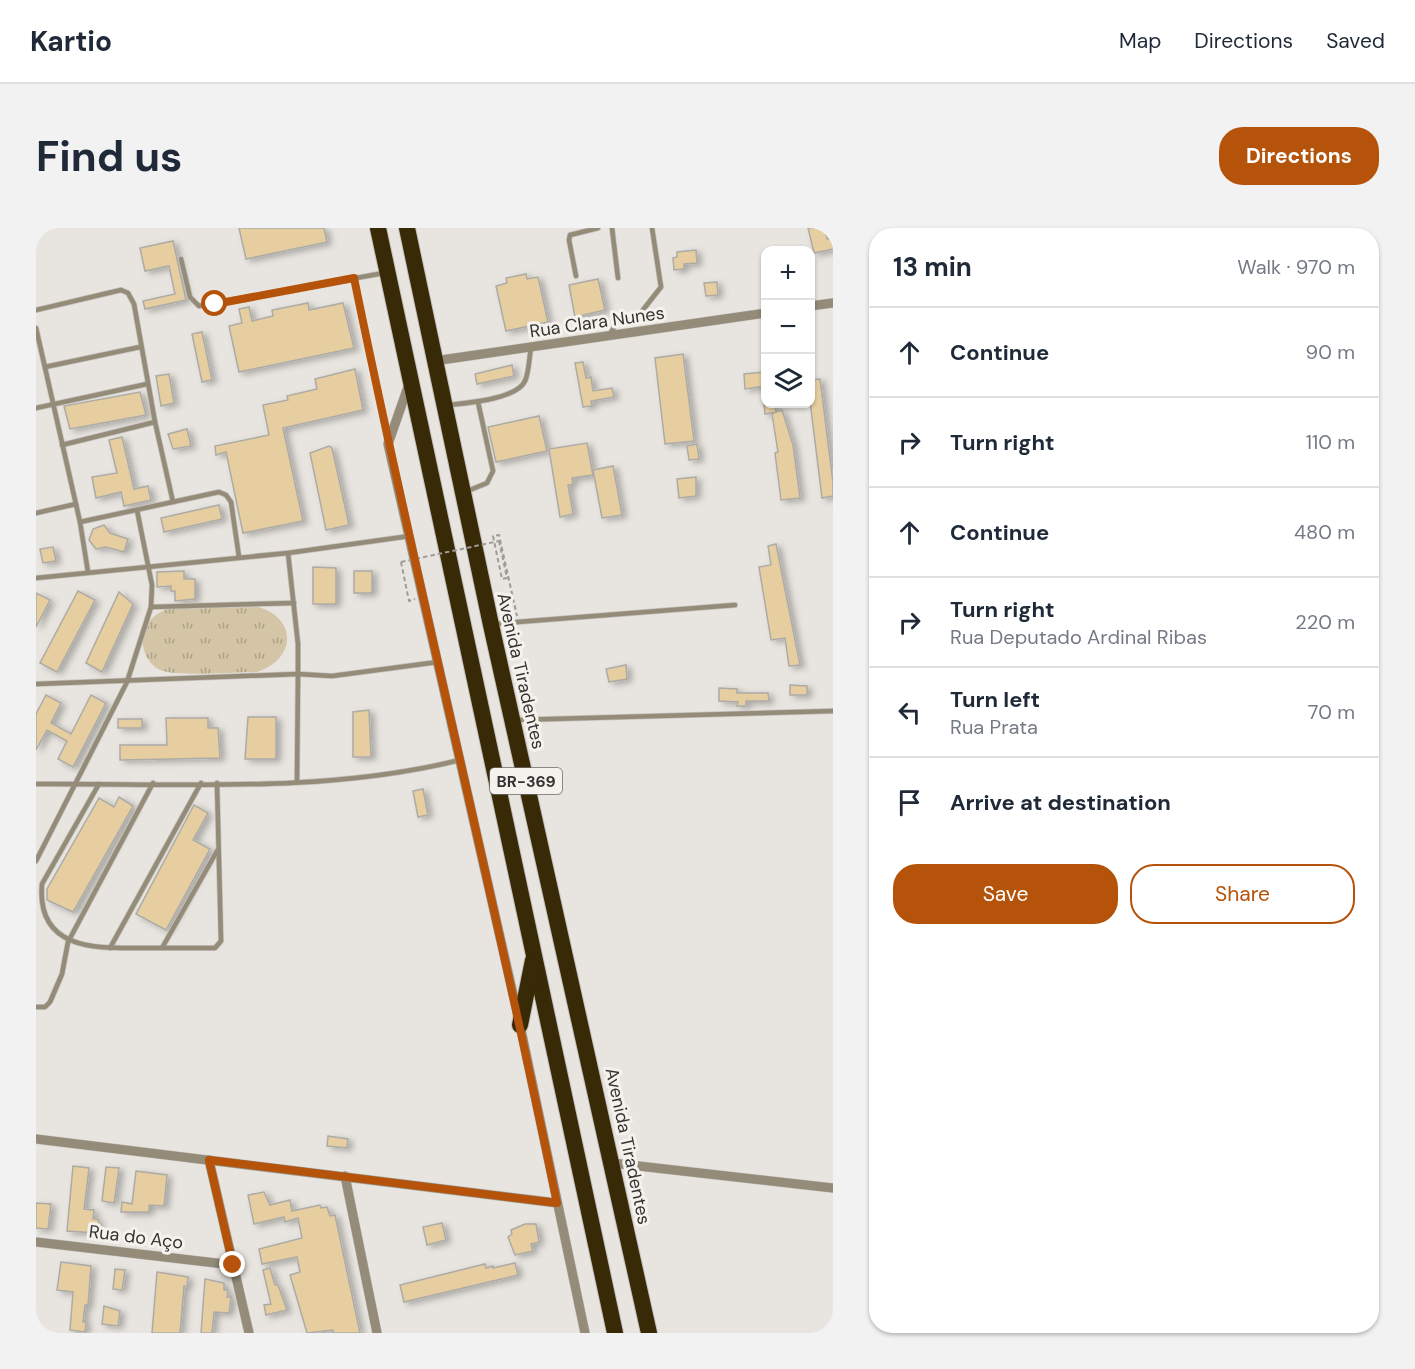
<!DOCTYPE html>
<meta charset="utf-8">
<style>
:root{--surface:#fff;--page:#f2f2f3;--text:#1f2937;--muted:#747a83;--line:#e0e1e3;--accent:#b45309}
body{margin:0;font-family:"DM Sans",sans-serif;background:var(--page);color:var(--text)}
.controls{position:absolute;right:18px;top:18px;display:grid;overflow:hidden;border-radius:12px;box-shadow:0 2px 4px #0004}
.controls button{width:54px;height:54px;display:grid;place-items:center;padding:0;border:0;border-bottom:2px solid var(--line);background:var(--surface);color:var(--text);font:30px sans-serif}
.stop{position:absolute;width:18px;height:18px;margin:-14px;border:4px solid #b45309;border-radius:50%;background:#fff}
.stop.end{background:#b45309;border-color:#fff;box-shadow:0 2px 6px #0008}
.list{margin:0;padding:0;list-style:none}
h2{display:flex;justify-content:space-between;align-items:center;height:78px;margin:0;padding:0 24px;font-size:26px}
h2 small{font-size:20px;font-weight:400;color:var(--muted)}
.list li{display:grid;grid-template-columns:39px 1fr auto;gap:18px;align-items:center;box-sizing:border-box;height:90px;padding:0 24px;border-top:2px solid var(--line)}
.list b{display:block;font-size:22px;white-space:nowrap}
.list p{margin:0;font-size:20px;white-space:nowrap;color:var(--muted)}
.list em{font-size:20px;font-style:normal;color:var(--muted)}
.actions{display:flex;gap:12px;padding:18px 24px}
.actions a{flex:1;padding:14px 0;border:2px solid var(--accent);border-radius:24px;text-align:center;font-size:21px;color:var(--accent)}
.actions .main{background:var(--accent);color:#fff}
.icon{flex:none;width:33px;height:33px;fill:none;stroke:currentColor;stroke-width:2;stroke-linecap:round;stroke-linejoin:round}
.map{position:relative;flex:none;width:797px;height:1105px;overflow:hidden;border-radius:24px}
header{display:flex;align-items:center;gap:36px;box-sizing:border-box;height:84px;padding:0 30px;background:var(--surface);border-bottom:2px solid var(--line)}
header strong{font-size:28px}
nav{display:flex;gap:33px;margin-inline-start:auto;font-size:21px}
.intro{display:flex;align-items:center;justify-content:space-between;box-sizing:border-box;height:144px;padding:0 36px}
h1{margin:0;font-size:42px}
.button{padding:15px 27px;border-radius:24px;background:var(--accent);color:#fff;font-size:21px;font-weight:700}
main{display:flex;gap:36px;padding:0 36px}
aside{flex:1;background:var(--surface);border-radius:24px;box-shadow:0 2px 4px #0004}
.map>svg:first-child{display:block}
</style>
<header>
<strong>Kartio</strong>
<nav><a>Map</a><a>Directions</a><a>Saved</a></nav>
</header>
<div class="intro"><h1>Find us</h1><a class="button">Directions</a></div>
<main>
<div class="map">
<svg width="797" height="1105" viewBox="0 0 797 1105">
<defs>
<pattern id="grass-tufts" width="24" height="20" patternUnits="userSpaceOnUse" patternTransform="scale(1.5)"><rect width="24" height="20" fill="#d4c5a7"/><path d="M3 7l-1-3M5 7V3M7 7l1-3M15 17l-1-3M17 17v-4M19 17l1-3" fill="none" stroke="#ada189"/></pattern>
<filter id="shadow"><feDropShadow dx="4.5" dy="2.5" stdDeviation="3" flood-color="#0004"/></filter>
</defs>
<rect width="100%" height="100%" fill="#e8e5e0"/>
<path fill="url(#grass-tufts)" d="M222,379C262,390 260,432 221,444C199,444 141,449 124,442C111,436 105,420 107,407C110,393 119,386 131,381Z"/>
<g fill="#e6cea0" stroke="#adaba6" stroke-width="1.5" filter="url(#shadow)">
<path d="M203,0H288L291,14L210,31Z"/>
<path d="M772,0H789L791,11L797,10V21L778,25Z"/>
<path d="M137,13L150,72L109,81L107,73L139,66L133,38L109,43L104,20Z"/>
<path d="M660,22L661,35L648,36V41L638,42L637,30L641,29V24Z"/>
<path d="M490,46L491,51L502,49L512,94L470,103L460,58L471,55L470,50Z"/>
<path d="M562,51L569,82L539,89L533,57Z"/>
<path d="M681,54L682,67L670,68L668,55Z"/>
<path d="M272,75L273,82L307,75L318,120L203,144L193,98L206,95L203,81L213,79L216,93L237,88L236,82Z"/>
<path d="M166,104L176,152L166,154L156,106Z"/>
<path d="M647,126L658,213L629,216L619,130Z"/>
<path d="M547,134L550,150L555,149L557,163L576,160L578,169L555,173L556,178L547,179L539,135Z"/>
<path d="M476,137L478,148L441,156L439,146Z"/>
<path d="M319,141L327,182L247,200L267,293L207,305L190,224L180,227L179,218L233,207L227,177L252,172L251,168L281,161L279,151Z"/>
<path d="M729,144V158L709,161L708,146Z"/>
<path d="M133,146L138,175L125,178L120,148Z"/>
<path d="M784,151L797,255V268L786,270L774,173V152Z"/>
<path d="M104,164L110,187L34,201L28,178Z"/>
<path d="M728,176H739L740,184L746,182L757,217L764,270L745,272L739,225L742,224L736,186L740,184L729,186Z"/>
<path d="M503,188L511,223L460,234L452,199Z"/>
<path d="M151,201L155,218L137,221L132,206Z"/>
<path d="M86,209L98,261L112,258L115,272L88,278L85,264L60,270L56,249L81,245L73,212Z"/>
<path d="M551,215L557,247L536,250L537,256L532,257L537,286L524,289L513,221Z"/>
<path d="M661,216L663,231L653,232L651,218Z"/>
<path d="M293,218L296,220L313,297L290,302L274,225Z"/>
<path d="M577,238L586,287L566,290L557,242Z"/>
<path d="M660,249V268L643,270L641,251Z"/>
<path d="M183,277L186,291L128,304L125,290Z"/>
<path d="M68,297L74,305L92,311L88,324L70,319L60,321L53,312L57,301Z"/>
<path d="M740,316L764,437L753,438L749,410L735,412L723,339L735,337L732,318Z"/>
<path d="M17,319L20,333L7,335L4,321Z"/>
<path d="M277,339L300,340V376H277Z"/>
<path d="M148,343V351H159V371L139,373V363H135V358L121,359V344Z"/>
<rect x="318" y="343" width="18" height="22"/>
<path d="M42,363L59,372L21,444L4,435Z"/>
<path d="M83,364L97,376L66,444L50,435Z"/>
<path d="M0,365L14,372L0,399Z"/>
<path d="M590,437L591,451L573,454L570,441Z"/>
<path d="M754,457L771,458V467H754Z"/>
<path d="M683,460L701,461V465H732L733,473H710V478H701L702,474L683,473Z"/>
<path d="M10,467L25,475L15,495L35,506L55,467L70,475L37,539L22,531L31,513L11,502L0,522V486Z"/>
<path d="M333,482L335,529H317V484Z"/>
<path d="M212,489H240V531H209Z"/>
<path d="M130,490H172V500H182L184,530L84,532V517H131Z"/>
<rect x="82" y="491" width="24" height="9"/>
<path d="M387,561L392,587L382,589L377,563Z"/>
<path d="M83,569L97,578L37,684L11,672V661L63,570L78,579Z"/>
<path d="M158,577L172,585L157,612L174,621L130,702L100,686Z"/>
<path d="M292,908L312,911L311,920L291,918Z"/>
<path d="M37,938L53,940L48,981L58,982L57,991L63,992L61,1005L31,1003Z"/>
<path d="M70,939L83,940L78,975L66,973Z"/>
<path d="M100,943L131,947L128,978L113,977V984H85L86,974L96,976Z"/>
<path d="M228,964L234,977L254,972L256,983L284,977L285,980L291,979L294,988L299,987L324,1105H297V1102L271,1105L254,1047L264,1044L261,1029L226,1036L223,1021L266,1010L262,990L249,994L248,989L218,996L212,967Z"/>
<path d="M0,975L15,976L12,1001L0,1000Z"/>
<path d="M406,995L410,1012L391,1017L387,999Z"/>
<path d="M489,996H500L503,1014L495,1016L497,1023L479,1027L472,1009L476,1006L475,1002Z"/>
<path d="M25,1034L55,1038L52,1077H49L47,1094H50L49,1104L34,1102L37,1064L21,1062Z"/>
<path d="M479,1035L482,1047L368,1074L364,1057L449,1036L450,1040L457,1038V1040Z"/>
<path d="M234,1040L239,1057H242L251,1082L230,1087L228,1077L235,1076L227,1042Z"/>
<path d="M79,1041L89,1042L86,1062L77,1061Z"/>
<path d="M121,1044L152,1049L151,1059L148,1058L144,1105H116Z"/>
<path d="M169,1051L188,1055V1062H192L191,1069H195L193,1085L178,1084L176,1105H165Z"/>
<path d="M68,1078L84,1083L82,1098L66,1096Z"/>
</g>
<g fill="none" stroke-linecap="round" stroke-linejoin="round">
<defs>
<g id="lane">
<path d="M576,0L582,50"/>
<path d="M145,31L154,69L163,78L348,45"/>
<path d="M540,48L533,12L534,7L562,0"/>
<path d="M318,50L351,213"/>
<path d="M0,82L85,62L92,65L98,76L119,194L137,274"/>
<path d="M0,100L44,294L183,264L190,267L195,274L203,329"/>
<path d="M574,106L583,91L603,87L625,59L616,0"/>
<path d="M9,139L104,119"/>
<path d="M413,177C431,175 481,171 489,153C493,144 493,131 495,120"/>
<path d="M0,180L111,156"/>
<path d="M26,217L119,194"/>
<path d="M429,264L451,255L457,243L442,174"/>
<path d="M0,285L40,276"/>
<path d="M44,294L52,344"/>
<path d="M252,325L374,308"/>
<path d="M0,350L252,325L262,416V446L296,448L402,434"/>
<path d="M115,379L258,375"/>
<path d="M457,396L699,377"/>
<path d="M0,456L262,446L261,554"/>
<path d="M479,492L797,483"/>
<path d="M0,556C140,555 287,566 424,532"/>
<path d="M63,556L6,656C0,725 65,720 110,720C133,720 156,720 179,720L185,713L181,555"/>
<path d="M0,633L91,454L115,379L116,357L101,282"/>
<path d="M74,720L165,555"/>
<path d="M126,720L181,623"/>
<path d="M0,779H9L14,774L26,746L32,714L117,555"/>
</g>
<g id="street">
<path d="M774,78L797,75"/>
<path d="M398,133L730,85"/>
<path d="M373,156L352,216L484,797L549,1105"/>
<path d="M0,911L521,975"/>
<path d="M173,932L213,1105"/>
<path d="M576,935L797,960"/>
<path d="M309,948L341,1105"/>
<path d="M0,1014L197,1037"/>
</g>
<g id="highway">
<path d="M342,0L579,1105"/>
<path d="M371,0L455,397L613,1105"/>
<path d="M484,797L497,732"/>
</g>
</defs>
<use href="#lane" stroke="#c4c1bd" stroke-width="6"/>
<use href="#street" stroke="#c4c1bd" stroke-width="10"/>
<use href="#highway" stroke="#c4c1bd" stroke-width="18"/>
<g stroke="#9e9c98" stroke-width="2" stroke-dasharray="4.5 3" stroke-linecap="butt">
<path d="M463,313L471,350L466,351L457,308L463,307L481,388"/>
<path d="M365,334L373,373L379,371"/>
</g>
<use href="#lane" stroke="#948b78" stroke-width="4.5"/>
<use href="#street" stroke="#948b78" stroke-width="9"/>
<use href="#highway" stroke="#382907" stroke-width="16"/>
<path stroke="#9e9c98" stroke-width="2" stroke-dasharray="4.5 3" stroke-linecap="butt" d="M365,334L463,313"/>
</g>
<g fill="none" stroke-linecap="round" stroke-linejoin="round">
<path stroke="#b45309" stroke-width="8" d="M179,76L318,50C381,359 458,665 521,975L173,932L197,1037"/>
</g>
<g text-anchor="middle" stroke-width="6" stroke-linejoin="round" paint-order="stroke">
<rect fill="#f5f2ed" stroke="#6e6c69" stroke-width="1.5" x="454" y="540" width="72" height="26" rx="4.5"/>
<g font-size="16" font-weight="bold" fill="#343331">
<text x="490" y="559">BR-369</text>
</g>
<g font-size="18" fill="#343331" stroke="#f5f2ed">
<text transform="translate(561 94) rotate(-8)" y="6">Rua Clara Nunes</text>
<text transform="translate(485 443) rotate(77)" y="6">Avenida Tiradentes</text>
<text transform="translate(592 918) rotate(78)" y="6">Avenida Tiradentes</text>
<text transform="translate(100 1009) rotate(7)" y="6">Rua do Aço</text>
</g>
</g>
</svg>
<div class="controls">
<button>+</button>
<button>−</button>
<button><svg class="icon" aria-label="layers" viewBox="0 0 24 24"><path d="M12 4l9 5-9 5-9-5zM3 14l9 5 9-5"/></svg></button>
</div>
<div class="stop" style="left:179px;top:76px"></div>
<div class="stop end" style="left:197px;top:1037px"></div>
</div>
<aside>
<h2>13 min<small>Walk · 970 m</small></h2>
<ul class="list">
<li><svg class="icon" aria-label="ahead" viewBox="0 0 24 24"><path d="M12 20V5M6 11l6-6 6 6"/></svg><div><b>Continue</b></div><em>90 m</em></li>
<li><svg class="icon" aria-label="right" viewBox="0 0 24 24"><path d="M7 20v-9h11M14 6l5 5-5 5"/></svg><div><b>Turn right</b></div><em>110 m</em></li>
<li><svg class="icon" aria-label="ahead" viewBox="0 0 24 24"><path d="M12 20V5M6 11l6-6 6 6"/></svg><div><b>Continue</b></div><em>480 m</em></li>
<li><svg class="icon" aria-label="right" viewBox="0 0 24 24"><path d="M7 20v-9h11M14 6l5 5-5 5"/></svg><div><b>Turn right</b><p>Rua Deputado Ardinal Ribas</p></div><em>220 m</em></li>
<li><svg class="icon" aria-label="left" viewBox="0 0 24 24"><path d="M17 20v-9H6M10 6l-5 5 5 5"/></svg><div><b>Turn left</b><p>Rua Prata</p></div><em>70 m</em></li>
<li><svg class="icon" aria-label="arrive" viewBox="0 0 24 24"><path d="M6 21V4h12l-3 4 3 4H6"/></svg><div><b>Arrive at destination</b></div></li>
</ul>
<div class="actions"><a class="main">Save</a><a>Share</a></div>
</aside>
</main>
